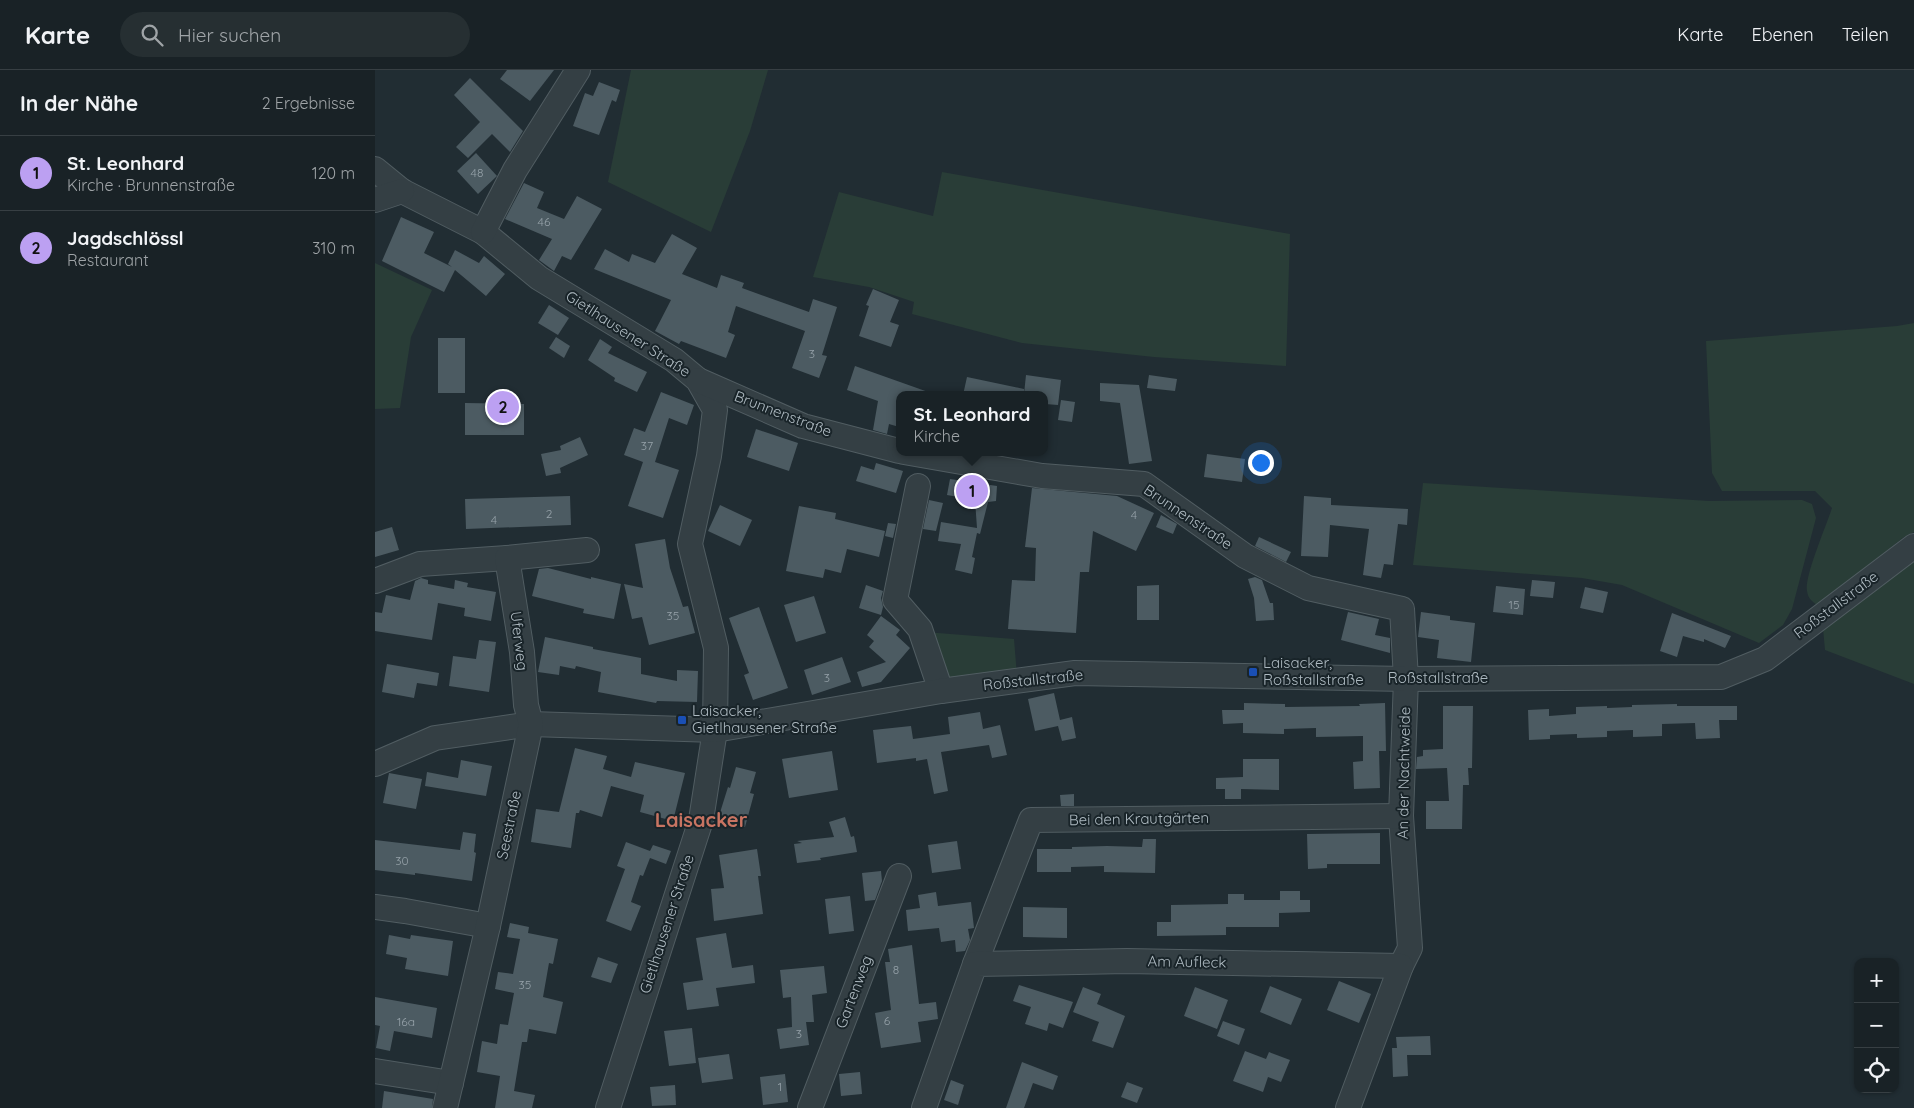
<!DOCTYPE html>
<html lang="de">
<meta charset="utf-8">
<style>
:root{--surface:#192226;--page:#262f32;--text:#f1f3f6;--muted:#9fa4a7;--line:#373f43;--accent:#bca0f2}
body{margin:0;font-family:Quicksand,sans-serif;background:var(--page);color:var(--text)}
.controls{position:absolute;right:15px;bottom:15px;display:grid;overflow:hidden;border-radius:10px;box-shadow:0 1px 4px #0004}
.controls button{width:45px;height:45px;display:grid;place-items:center;padding:0;border:0;border-bottom:1px solid var(--line);background:var(--surface);color:var(--text);font:25px sans-serif}
.you{position:absolute;left:885px;top:392px;width:18px;height:18px;margin:-12px;border:4px solid #fff;border-radius:50%;background:#1a73e8;box-shadow:0 0 0 8px #1a73e833}
.badge{display:grid;place-items:center;width:32px;height:32px;border-radius:50%;background:var(--accent);color:#111;font-size:16px;font-weight:700}
.pin{position:absolute;translate:-50% -50%;border:2px solid #fff;box-shadow:0 1px 5px #0006}
.popup{position:absolute;left:521px;top:321px;width:152px;height:65px;box-sizing:border-box;display:grid;place-content:center;border-radius:10px;background:var(--surface);filter:drop-shadow(0 1px 4px #0005);font-size:16px;white-space:nowrap;color:var(--muted)}
.popup b{font-size:19px;color:var(--text)}
.popup::after{content:'';position:absolute;left:50%;top:100%;margin-left:-10px;border:10px solid transparent;border-top-color:var(--surface)}
.list{margin:0;padding:0;list-style:none}
h2{display:flex;justify-content:space-between;align-items:center;height:65px;margin:0;padding:0 20px;font-size:21px}
h2 small{font-size:16px;font-weight:400;color:var(--muted)}
.list li{display:grid;grid-template-columns:32px 1fr auto;gap:15px;align-items:center;box-sizing:border-box;height:75px;padding:0 20px;border-top:1px solid var(--line)}
.list b{display:block;font-size:19px;white-space:nowrap}
.list p{margin:0;font-size:16px;white-space:nowrap;color:var(--muted)}
.list em{font-size:16px;font-style:normal;color:var(--muted)}
.icon{flex:none;width:28px;height:28px;fill:none;stroke:currentColor;stroke-width:2;stroke-linecap:round;stroke-linejoin:round}
.map{position:relative;flex:none;width:1539px;height:1038px;overflow:hidden}
header{display:flex;align-items:center;gap:30px;box-sizing:border-box;height:70px;padding:0 25px;background:var(--surface);border-bottom:1px solid var(--line)}
header strong{font-size:24px}
nav{display:flex;gap:28px;margin-inline-start:auto;font-size:18px}
.search{width:350px;height:45px;background:var(--page);display:flex;align-items:center;gap:12px;box-sizing:border-box;padding:0 18px;border-radius:28px;color:var(--muted);font-size:19px}
main{display:flex}
aside{flex:1;background:var(--surface)}
.map>svg:first-child{display:block}
</style>
<header>
<strong>Karte</strong>
<div class="search"><svg class="icon" aria-label="search" viewBox="0 0 24 24"><circle cx="10" cy="10" r="6"/><path d="M15 15l6 6"/></svg>Hier suchen</div>
<nav><a>Karte</a><a>Ebenen</a><a>Teilen</a></nav>
</header>
<main>
<aside>
<h2>In der Nähe<small>2 Ergebnisse</small></h2>
<ul class="list">
<li><span class="badge">1</span><div><b>St. Leonhard</b><p>Kirche · Brunnenstraße</p></div><em>120 m</em></li>
<li><span class="badge">2</span><div><b>Jagdschlössl</b><p>Restaurant</p></div><em>310 m</em></li>
</ul>
</aside>
<div class="map">
<svg width="1539" height="1038" viewBox="0 0 1539 1038">
<rect width="100%" height="100%" fill="#212d33"/>
<g fill="#293d37">
<path d="M256,0H393L375,61L336,162L233,112Z"/>
<path d="M567,102L915,164L911,296L779,287L647,273L537,244L539,232L494,217L438,207L464,122L558,146Z"/>
<path d="M0,193L57,220L36,267L25,338L0,339Z"/>
<path d="M1539,253V462L1529,467L1443,536C1438,532 1433,529 1432,521C1429,507 1452,454 1457,438L1440,421H1347L1337,403L1331,271L1522,256Z"/>
<path d="M1048,413L1334,431L1427,430L1437,434L1441,448L1417,539L1408,555L1384,573L1247,515L1207,508L1038,495Z"/>
<path d="M1539,489V614L1450,580L1448,558Z"/>
<path d="M550,562L639,569L642,606L569,616Z"/>
</g>
<g fill="#4c5b62">
<path d="M132,0H179L155,31L125,9Z"/>
<path d="M95,8L148,61L135,82L117,64L93,88L81,77L105,52L79,25Z"/>
<path d="M224,12L245,20L241,32L237,30L224,65L198,56L210,23L218,26Z"/>
<path d="M101,83L122,106L103,124L82,101Z"/>
<path d="M149,113L169,122L162,138L189,149L202,126L227,139L196,190L187,186L179,201L164,190L177,169L130,149Z"/>
<path d="M26,147L59,162L49,183L77,197L73,194L80,180L104,193L109,186L130,204L111,226L80,200L69,222L7,191Z"/>
<path d="M297,164L322,178L307,204L342,218L346,205L369,213L367,218L434,242L438,229L462,237L447,285L452,286L444,308L417,298L430,261L361,236L353,262L360,265L351,288L306,271L304,274L280,261L296,230L219,199L230,179L254,192L257,184L280,193Z"/>
<path d="M498,219L524,230L515,252L524,255L516,277L484,266L494,236L491,235Z"/>
<path d="M174,235L194,248L183,265L163,253Z"/>
<path d="M181,267L195,276L189,288L174,278Z"/>
<rect x="63" y="268" width="27" height="55"/>
<path d="M225,269L237,277L233,283L272,302L262,322L239,311L240,308L213,290Z"/>
<path d="M480,296L556,323V325H524V357L514,354L512,364L498,360L503,331L472,320Z"/>
<path d="M651,305L686,310L683,335L670,334V325H588L592,307L649,319V324Z"/>
<path d="M774,305L802,309L800,321L772,318Z"/>
<path d="M725,313L764,315L777,391L754,394L745,333L725,331Z"/>
<path d="M286,322L319,335L312,355L294,348L280,392L304,400L288,448L253,436L268,392L249,385L259,358L270,362Z"/>
<path d="M686,330L700,332L697,352L683,350Z"/>
<path d="M90,333L149,334V365H90Z"/>
<path d="M381,359L423,373L414,401L372,387Z"/>
<path d="M205,367L213,385L185,398L186,403L171,406L166,384L186,380L185,376Z"/>
<path d="M832,384L870,389L867,412L829,407Z"/>
<path d="M501,393L528,401L521,423L481,411L486,396L499,400Z"/>
<path d="M575,409L622,416L621,431L613,432L605,464L602,463L597,487L600,488L597,504L580,500L586,474L563,471L566,452L602,458L600,430L572,425Z"/>
<path d="M657,418L742,426L779,443L761,481L718,461L714,502H705L701,563L633,559L637,510L660,511L661,478L650,477Z"/>
<path d="M195,426L196,455L91,459L90,429Z"/>
<path d="M929,426L956,428V435L1033,439L1032,455L1023,454L1018,495L1009,494L1006,508L988,505L994,459L955,455L953,487L926,486Z"/>
<path d="M554,430L568,433L561,461L548,459Z"/>
<path d="M345,435L377,450L365,476L333,461Z"/>
<path d="M424,436L461,443L460,449L510,461L504,487L472,479L466,503L450,499L448,508L411,501Z"/>
<path d="M786,445L802,454L798,464L781,457Z"/>
<path d="M513,453L521,454L518,468L510,466Z"/>
<path d="M17,457L24,480L0,487V462Z"/>
<path d="M884,467L916,482L911,492L880,476Z"/>
<path d="M290,469L295,498L308,537L313,536L320,563L274,575L267,547L257,549L249,514L268,518L260,474Z"/>
<path d="M173,498L216,509V507L246,514L239,549L208,543L209,539L157,526L164,499Z"/>
<path d="M880,507L887,510L895,533H898L899,550L881,551L879,528L873,509Z"/>
<path d="M46,508L53,510V514L79,519L80,510L93,513L92,517L121,522L116,551L89,546L90,538L63,533L57,570L0,561V542L7,543L11,525L35,530L40,511Z"/>
<path d="M1157,510L1180,512L1178,528L1155,526Z"/>
<path d="M491,515L508,521L506,528L508,537L506,545L484,538Z"/>
<path d="M784,515V550H762V516Z"/>
<path d="M1121,516L1150,519L1148,545L1118,542Z"/>
<path d="M1210,517L1233,522L1228,543L1205,538Z"/>
<path d="M439,526L451,563L421,572L409,535Z"/>
<path d="M384,537L413,618L378,630L369,605L374,603L354,548Z"/>
<path d="M973,542L1004,549L1000,565L1015,568V583L966,570Z"/>
<path d="M1046,542L1075,546V550L1100,553L1096,592L1062,588L1064,570L1043,567Z"/>
<path d="M1297,543L1356,566L1350,578L1329,569V572L1308,566L1302,587L1285,581Z"/>
<path d="M506,546L525,560L521,565L535,578L506,612L487,617L482,602L511,592L494,577L499,571L492,565Z"/>
<path d="M170,567L218,577V579L266,588V604L302,611V600L323,601L322,632L282,631L281,633L223,622L226,602L201,596L200,599L185,596L184,605L163,602Z"/>
<path d="M104,570L121,572L114,622L74,616L78,586L101,589Z"/>
<path d="M467,587L476,612L437,625L429,600Z"/>
<path d="M12,594L64,603L62,616L42,613L39,628L7,622Z"/>
<path d="M679,623L685,650L697,647L701,668L687,671L683,656L660,661L653,629Z"/>
<path d="M869,633L910,634V637L985,636L984,634L1010,633L1011,681H1004L1005,718L979,719L978,692L988,691V666L941,667V658L909,659V664L868,663V653L848,654L847,640H869Z"/>
<path d="M1302,634V636H1362V650H1344L1345,668L1321,669L1320,653L1287,654V666L1258,667V660L1232,661V667L1202,668V664L1175,665V669L1154,670L1153,640L1174,639V646L1201,644V637L1232,636V638L1257,637V635Z"/>
<path d="M1068,636H1098L1097,698H1093L1094,715H1088L1087,759H1051V731H1074L1072,698L1041,699L1042,687L1048,686V680L1068,679Z"/>
<path d="M605,642L608,659L625,655L632,685L617,688L614,675L566,682L573,721L559,724L552,689L541,691V688L502,693L498,660L536,656L538,669L575,664L573,647Z"/>
<path d="M200,678L232,686L228,699L256,707L260,692L310,703L298,751L265,742L269,725L236,716L227,747L205,740L204,743H201L196,778L156,772L161,739L184,742Z"/>
<path d="M457,681L463,720L414,728L407,689Z"/>
<path d="M868,689H904V720L866,719V729H850V719H841V708L868,707Z"/>
<path d="M86,690L117,696L111,726L50,716L52,702L83,708Z"/>
<path d="M361,697L381,702L375,723L379,724L370,757L343,749L353,717L355,718Z"/>
<path d="M14,703L47,709L41,739L8,733Z"/>
<path d="M699,724V736H686L685,725Z"/>
<path d="M470,747L476,767L479,766L482,782L445,788L446,790L422,793L419,774L427,773L422,771L459,767L454,752Z"/>
<path d="M88,762L101,764L99,782L101,783L97,811L40,803V805L0,800V770L85,780Z"/>
<path d="M1005,763V794H952V798L933,799L932,764Z"/>
<path d="M768,769H781L780,803L729,802V796L696,797V802H662V779H697V777L732,776L767,777Z"/>
<path d="M582,771L586,799L557,803L553,775Z"/>
<path d="M251,772L275,781L278,775L296,781L291,794L275,788L268,806L265,805L256,832L266,836L256,861L231,851L250,799L242,796Z"/>
<path d="M382,779L386,806H383L388,844L339,851L336,819L349,818L344,785Z"/>
<path d="M506,801L507,811L500,830L490,831L487,803Z"/>
<path d="M905,821H925V830H935V842L904,843V857H851V865L782,866V852H796V835L853,834V824H869V830H905Z"/>
<path d="M561,822L563,836L596,832L599,858L593,859L595,870L590,881L581,882L580,870L566,872L564,858L533,861L531,840L545,838L543,825Z"/>
<path d="M475,826L479,861L454,864L450,829Z"/>
<path d="M648,837L692,838V868L648,867Z"/>
<path d="M135,853L154,857L153,863L183,869L178,894L174,893L168,927L188,932L181,964L154,959L152,972H147L139,1021L160,1025L157,1038H120L125,1006L102,1002L107,971L122,974L125,954L133,955L139,923L120,919L123,902L138,904L145,869L132,867Z"/>
<path d="M351,863L357,898L378,895L380,913L341,918L344,936L312,940L308,913L328,910L321,868Z"/>
<path d="M14,865L35,869L36,865L78,871L73,906L30,899L32,888L11,884Z"/>
<path d="M537,875L544,934L561,932L563,949L543,952L546,972L506,978L500,943L516,940L510,892H515L513,879Z"/>
<path d="M223,887L243,894L236,913L216,907Z"/>
<path d="M449,896L452,923L437,925L439,952H431L434,975L405,979L402,959L417,957L416,927L408,928L405,900Z"/>
<path d="M964,911L996,924L984,953L952,940Z"/>
<path d="M644,915L698,932L688,958L674,953L672,961L650,954L656,937L638,931Z"/>
<path d="M895,916L927,929L916,955L885,942Z"/>
<path d="M708,917L726,924L722,934L750,946L738,978L717,971L724,952L698,942Z"/>
<path d="M820,917L853,930L842,959L809,946Z"/>
<path d="M0,927L62,938L57,968L19,961L15,981L1,978L5,956L0,955Z"/>
<path d="M848,951L870,959L864,975L842,966Z"/>
<path d="M317,958L321,993L294,996L289,961Z"/>
<path d="M1055,966L1056,985H1032L1033,1006L1018,1007L1017,978H1022L1021,967Z"/>
<path d="M870,981L891,989L894,982L915,990L906,1012L893,1007L888,1022L858,1011Z"/>
<path d="M354,984L358,1009L327,1013L323,988Z"/>
<path d="M647,992L683,1006L678,1020L658,1013L649,1038H631Z"/>
<path d="M485,1002L487,1024L466,1026L464,1004Z"/>
<path d="M410,1004L413,1032L388,1035L385,1007Z"/>
<path d="M576,1010L589,1015L583,1035L569,1030Z"/>
<path d="M752,1012L768,1018L762,1033L746,1027Z"/>
<path d="M300,1015L301,1035L277,1036L275,1017Z"/>
<path d="M9,1021L58,1029L57,1038H7Z"/>
</g>
<g fill="none" stroke-linecap="round" stroke-linejoin="round">
<defs>
<g id="minor">
<path d="M0,99L27,121L108,162L164,208L299,290L323,310L340,340L334,386L315,474L341,578L340,660L326,750L233,1038"/>
<path d="M0,130L27,121"/>
<path d="M108,162L140,100L203,0"/>
<path d="M323,310L428,356L524,381"/>
<path d="M529,382L667,406L769,414L870,486L933,518L1027,539L1031,609L1026,746L1035,878L1026,896"/>
<path d="M543,416L520,530L545,559L566,621"/>
<path d="M0,511L45,494L132,488"/>
<path d="M0,694L60,668L156,654L340,660L566,621L700,603L1031,609L1346,607L1390,589L1539,476"/>
<path d="M0,837L30,841L113,856"/>
<path d="M600,894L656,750L1026,746"/>
<path d="M0,1001L76,1013"/>
<path d="M70,1038L113,856L156,654L151,635L147,582L132,488L212,480"/>
<path d="M435,1038L524,806"/>
<path d="M549,1038L600,894L752,891L1026,896L973,1038"/>
</g>
</defs>
<use href="#minor" stroke="#515d62" stroke-width="26"/>
<use href="#minor" stroke="#343f44" stroke-width="24"/>
</g>
<g fill="#1a4fb4" stroke="#192429" stroke-width="2">
<rect x="873" y="597" width="10" height="10" rx="2.5"/>
<rect x="302" y="645" width="10" height="10" rx="2.5"/>
</g>
<g text-anchor="middle" stroke-width="4" stroke-linejoin="round" paint-order="stroke">
<g font-size="12" fill="#96a2a9">
<text x="102" y="107">48</text>
<text x="169" y="156">46</text>
<text x="437" y="288">3</text>
<text x="272" y="380">37</text>
<text x="174" y="448">2</text>
<text x="759" y="449">4</text>
<text x="119" y="454">4</text>
<text x="1139" y="539">15</text>
<text x="298" y="550">35</text>
<text x="452" y="612">3</text>
<text x="27" y="795">30</text>
<text x="521" y="904">8</text>
<text x="150" y="919">35</text>
<text x="512" y="955">6</text>
<text x="31" y="956">16a</text>
<text x="424" y="968">3</text>
<text x="405" y="1021">1</text>
</g>
<g font-size="15" fill="#aebac1" stroke="#192429">
<text transform="translate(253 264) rotate(33)" y="5">Gietlhausener Straße</text>
<text transform="translate(408 344) rotate(21)" y="5">Brunnenstraße</text>
<text transform="translate(813 447) rotate(34)" y="5">Brunnenstraße</text>
<text transform="translate(1461 535) rotate(-37)" y="5">Roßstallstraße</text>
<text transform="translate(144 571) rotate(83)" y="5">Uferweg</text>
<text x="1063" y="613">Roßstallstraße</text>
<text transform="translate(658 610) rotate(-6)" y="5">Roßstallstraße</text>
<text transform="translate(1029 703) rotate(-89)" y="5">An der Nachtweide</text>
<text transform="translate(764 749) rotate(-1)" y="5">Bei den Krautgärten</text>
<text transform="translate(134 755) rotate(-78)" y="5">Seestraße</text>
<text transform="translate(292 854) rotate(-72)" y="5">Gietlhausener Straße</text>
<text transform="translate(812 892) rotate(1)" y="5">Am Aufleck</text>
<text transform="translate(479 922) rotate(-69)" y="5">Gartenweg</text>
</g>
<g font-size="15" fill="#aebac1" stroke="#192429" text-anchor="start">
<text x="888" y="598">Laisacker,<tspan x="888" dy="17">Roßstallstraße</tspan></text>
<text x="317" y="646">Laisacker,<tspan x="317" dy="17">Gietlhausener Straße</tspan></text>
</g>
<g font-size="20" font-weight="bold" fill="#c87462" stroke="#192429">
<text x="326" y="757">Laisacker</text>
</g>
</g>
</svg>
<div class="controls">
<button>+</button>
<button>−</button>
<button><svg class="icon" aria-label="locate" viewBox="0 0 24 24"><circle cx="12" cy="12" r="6"/><path d="M12 2v4M12 18v4M2 12h4M18 12h4"/></svg></button>
</div>
<div class="you"></div>
<div class="pin badge" style="left:597px;top:421px">1</div>
<div class="popup"><b>St. Leonhard</b>Kirche</div>
<div class="pin badge" style="left:128px;top:337px">2</div>
</div>
</main>
